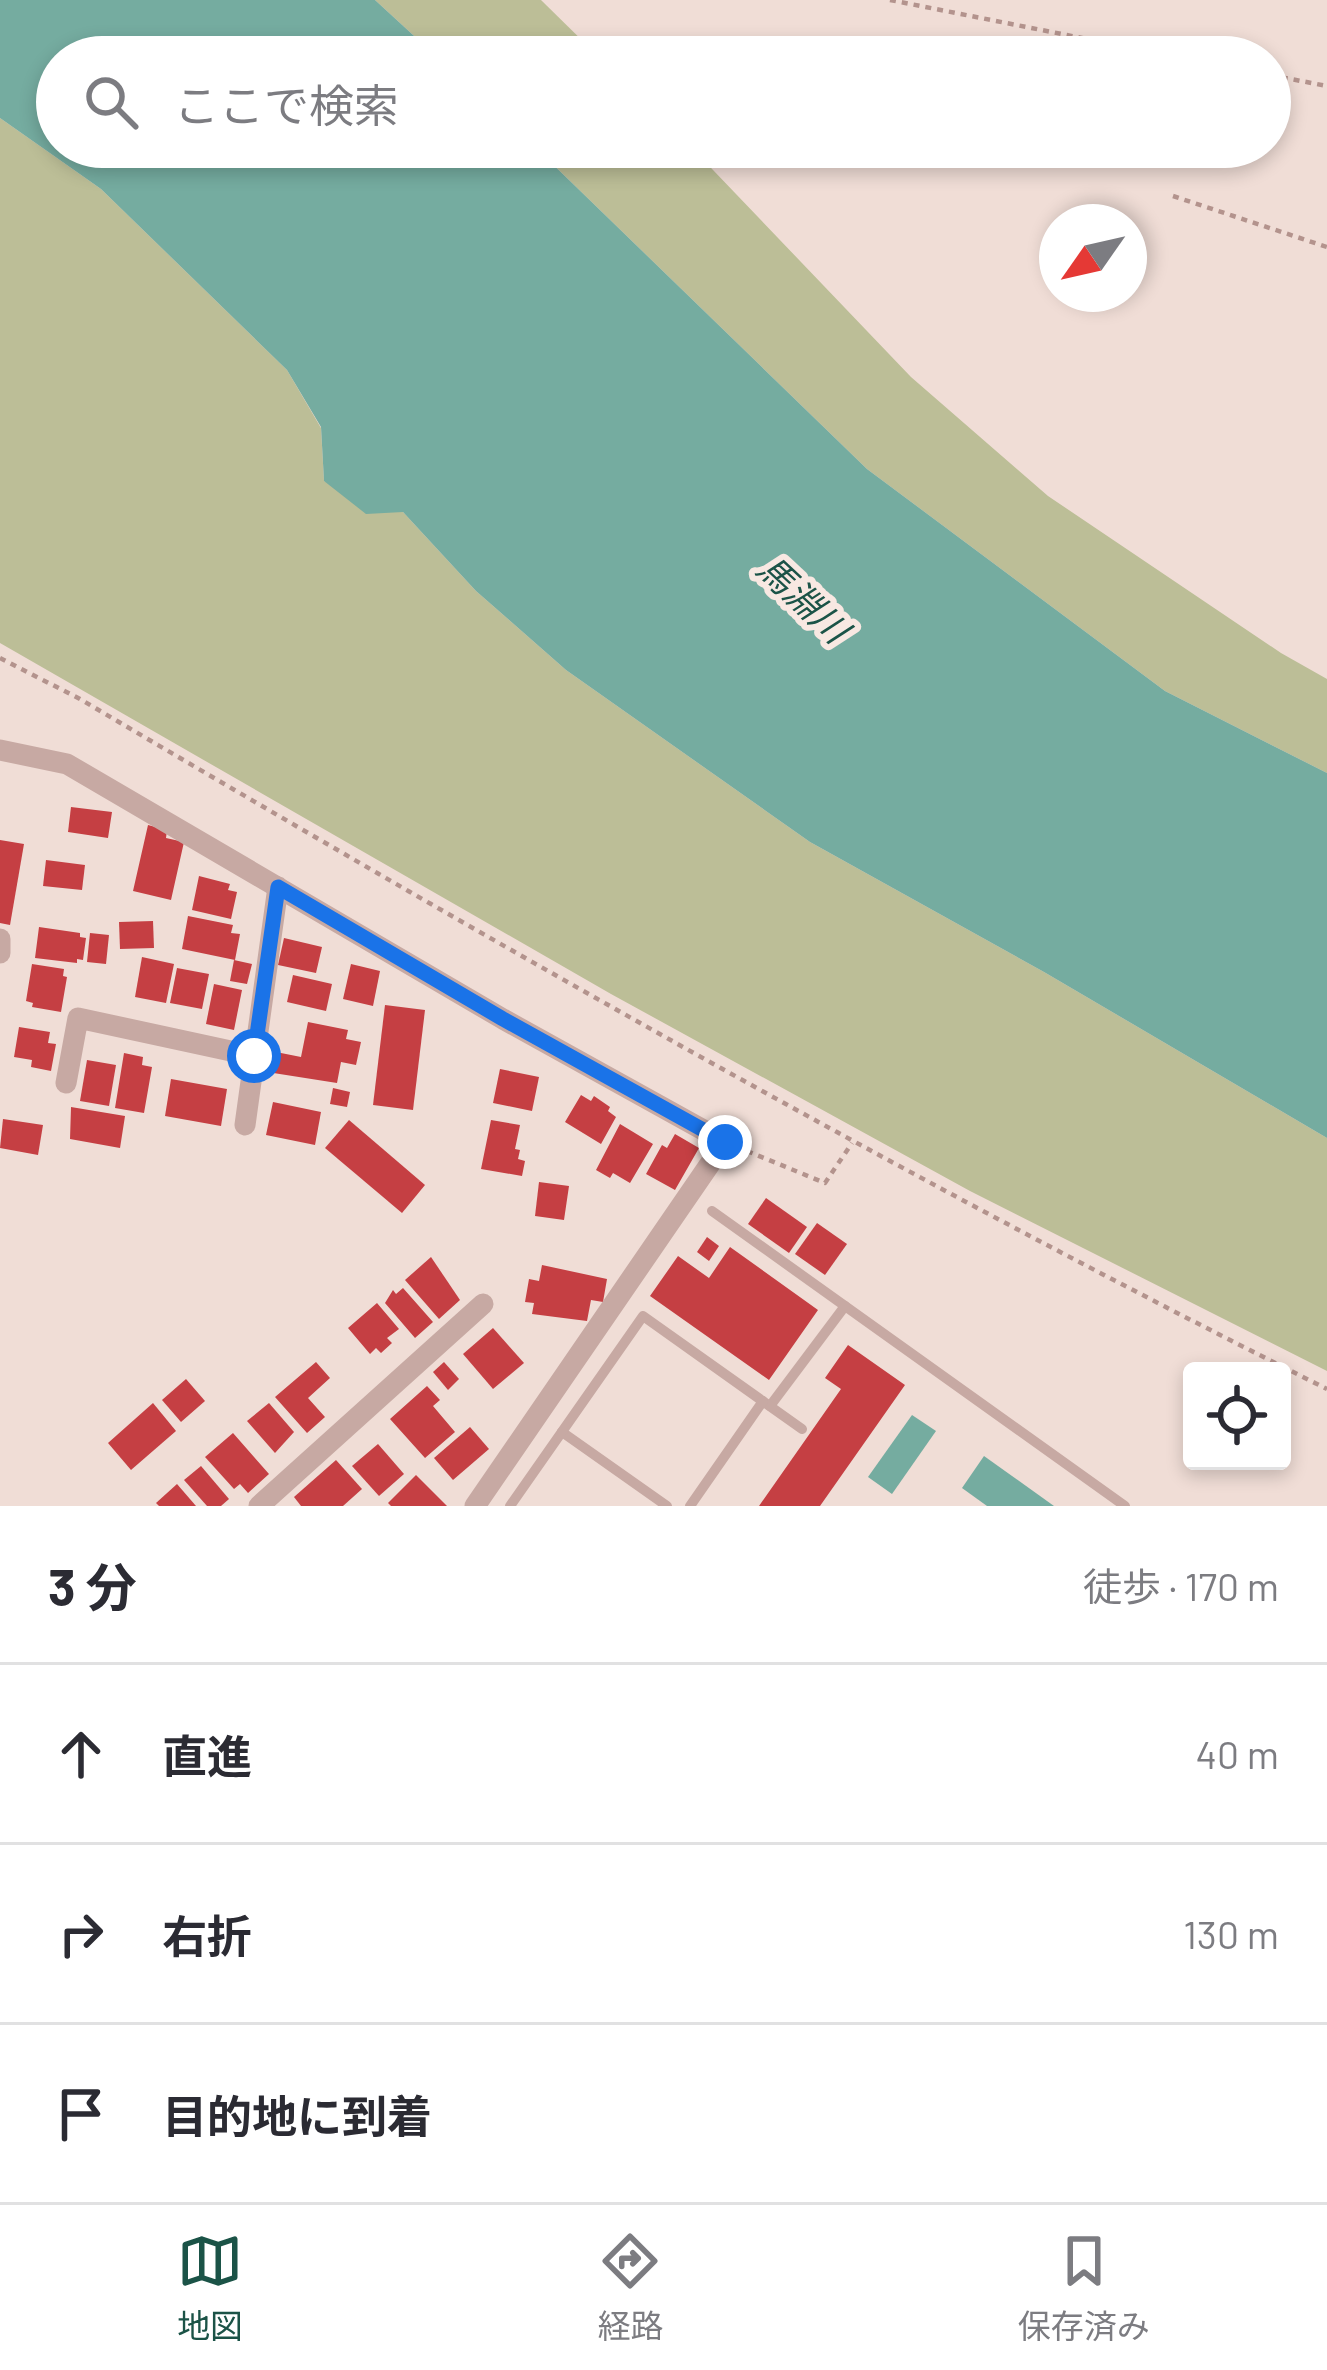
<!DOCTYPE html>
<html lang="ja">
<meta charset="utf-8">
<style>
:root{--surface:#fff;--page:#f7f7f7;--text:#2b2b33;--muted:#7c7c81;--line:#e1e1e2;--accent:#1b5347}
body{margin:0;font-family:Barlow,"Noto Sans JP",sans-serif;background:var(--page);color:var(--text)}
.controls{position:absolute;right:36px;bottom:36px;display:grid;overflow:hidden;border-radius:12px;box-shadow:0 6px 18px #0003}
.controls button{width:108px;height:108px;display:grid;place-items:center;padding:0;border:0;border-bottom:3px solid var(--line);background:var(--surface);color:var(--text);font:60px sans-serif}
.compass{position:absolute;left:1039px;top:204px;width:108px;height:108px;border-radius:50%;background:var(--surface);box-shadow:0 6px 18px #0003;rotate:236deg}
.stop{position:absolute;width:36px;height:36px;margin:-27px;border:9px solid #1a73e8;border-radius:50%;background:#fff}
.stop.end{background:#1a73e8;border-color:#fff;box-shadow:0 3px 12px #0008}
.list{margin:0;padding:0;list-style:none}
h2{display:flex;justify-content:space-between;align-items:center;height:156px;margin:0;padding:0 48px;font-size:51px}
h2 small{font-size:39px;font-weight:400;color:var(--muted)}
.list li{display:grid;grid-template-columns:78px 1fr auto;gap:36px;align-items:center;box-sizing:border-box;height:180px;padding:0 48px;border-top:3px solid var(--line)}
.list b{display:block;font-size:45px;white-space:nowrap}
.list em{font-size:39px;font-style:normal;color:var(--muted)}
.icon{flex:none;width:66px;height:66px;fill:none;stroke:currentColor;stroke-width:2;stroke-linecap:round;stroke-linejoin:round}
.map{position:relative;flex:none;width:1327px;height:1506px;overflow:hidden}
.search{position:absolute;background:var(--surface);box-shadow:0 6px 18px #0003;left:36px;right:36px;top:36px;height:132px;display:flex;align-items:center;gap:30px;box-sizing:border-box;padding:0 42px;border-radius:66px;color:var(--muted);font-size:45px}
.sheet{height:696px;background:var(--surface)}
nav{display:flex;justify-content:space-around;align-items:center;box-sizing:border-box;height:168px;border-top:3px solid var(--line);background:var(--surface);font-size:33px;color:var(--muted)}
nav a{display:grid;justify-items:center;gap:6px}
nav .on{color:var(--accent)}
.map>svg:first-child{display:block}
</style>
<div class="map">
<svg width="1327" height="1506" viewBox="0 0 1327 1506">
<rect width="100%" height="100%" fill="#f0ddd6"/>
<g fill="#bcbe97">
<path d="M375,0H541L599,57H437Z"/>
<path d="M0,118L101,189L287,370L321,428L324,481L403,512L476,591L566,670L810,842L1044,972L1327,1138V1371L970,1191L611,994L0,643Z"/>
<path d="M535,147H691L911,377L1048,496L1281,653L1327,679V773L1165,691L867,469Z"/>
</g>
<g fill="#75aca0">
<path d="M0,0H375L437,57H57V147H535L867,469L1165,691L1327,773V1138L1044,972L810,842L566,670L476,591L403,512L366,514L324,481L321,427L287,370L101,189L0,118Z"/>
<path d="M912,1415L936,1431L892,1494L868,1477Z"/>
<path d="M984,1456L1054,1506H987L962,1488Z"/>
</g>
<g fill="#c53f43">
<path d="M71,807L112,812L108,838L68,832Z"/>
<path d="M148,825L167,830L166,838L184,842L171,900L133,891Z"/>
<path d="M0,840L24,844L10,925L0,923Z"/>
<path d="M46,860L85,865L82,890L43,886Z"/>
<path d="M199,876L230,884L228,890L237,892L231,919L192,910Z"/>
<path d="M188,916L233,925L231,933L240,934L235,960L182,949Z"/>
<path d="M153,921L154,948L120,949L119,922Z"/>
<path d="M39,927L80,933V937L86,938L83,960L77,959V963L35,958Z"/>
<path d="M90,933L109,935L106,964L87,962Z"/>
<path d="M284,938L322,947L316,973L278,965Z"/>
<path d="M142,957L174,964L166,1003L135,997Z"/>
<path d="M234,960L252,964L247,984L230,981Z"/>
<path d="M32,964L64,969L63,976L67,977L61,1012L32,1007L33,1003L26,1001Z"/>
<path d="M351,964L380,971L373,1006L343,999Z"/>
<path d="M177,968L209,974L202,1009L170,1003Z"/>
<path d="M293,975L332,984L326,1011L287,1002Z"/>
<path d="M214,984L242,990L234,1030L206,1024Z"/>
<path d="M385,1005L425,1010L413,1110L373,1105Z"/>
<path d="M308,1022L348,1030L346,1039L361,1042L356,1065L341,1062L337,1083L267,1072L271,1051L301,1057Z"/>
<path d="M19,1027L50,1032L48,1043L56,1044L51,1071L31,1067L32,1060L14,1057Z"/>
<path d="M124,1053L143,1057L142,1065L152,1067L144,1113L115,1108Z"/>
<path d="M87,1060L116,1065L109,1106L80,1101Z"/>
<path d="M500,1069L539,1077L532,1111L493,1103Z"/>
<path d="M171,1079L227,1089L221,1126L165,1116Z"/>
<path d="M333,1088L350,1092L347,1107L330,1104Z"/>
<path d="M581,1095L591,1101L594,1096L610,1107L608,1111L616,1117L601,1144L565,1122Z"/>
<path d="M273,1102L321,1112L315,1145L266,1135Z"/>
<path d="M71,1107L125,1116L120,1148L70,1139Z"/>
<path d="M3,1119L43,1125L38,1155L0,1148Z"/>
<path d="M349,1120L425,1185L402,1213L325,1148Z"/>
<path d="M491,1120L520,1125L515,1149L520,1150L518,1159L525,1161L522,1176L481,1169Z"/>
<path d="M620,1124L653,1144L630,1183L613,1173L610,1178L596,1170Z"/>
<path d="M675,1134L699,1148L675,1190L646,1174L662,1145L667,1148Z"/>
<path d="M539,1182L569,1186L564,1220L535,1216Z"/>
<path d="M766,1198L807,1227L789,1253L748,1224Z"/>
<path d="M817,1223L847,1244L825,1275L795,1254Z"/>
<path d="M707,1237L719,1246L709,1261L697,1252Z"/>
<path d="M730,1247L818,1310L769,1380L650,1296L678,1256L709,1278Z"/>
<path d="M431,1257L460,1300L439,1319L405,1280Z"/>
<path d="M542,1265L607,1279L603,1302L591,1300L587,1321L532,1314L534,1303L525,1302L529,1279L539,1281Z"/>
<path d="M403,1288L433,1322L415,1338L385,1303L393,1290L396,1294Z"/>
<path d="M377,1303L399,1329L387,1338L392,1343L381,1353L376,1348L370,1354L348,1328Z"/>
<path d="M493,1328L524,1363L493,1389L463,1354Z"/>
<path d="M848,1345L905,1385L820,1506H759L841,1389L825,1378Z"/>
<path d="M316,1362L330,1378L308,1398L325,1417L307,1433L275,1397Z"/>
<path d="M444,1362L459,1379L448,1390L433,1372Z"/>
<path d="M186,1379L205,1401L181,1422L162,1400Z"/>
<path d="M427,1386L440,1400L433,1406L455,1432L425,1458L390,1419Z"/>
<path d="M153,1403L176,1431L131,1470L108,1443Z"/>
<path d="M269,1403L294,1432L275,1453L247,1421Z"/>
<path d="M470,1427L489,1449L453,1480L434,1458Z"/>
<path d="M233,1433L269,1474L248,1493L240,1484L234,1489L205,1457Z"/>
<path d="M378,1444L404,1474L379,1496L352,1466Z"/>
<path d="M336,1460L362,1489L343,1506H301L294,1497Z"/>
<path d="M201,1466L229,1499L221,1506H207L184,1480Z"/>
<path d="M416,1475L447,1506H391L388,1503Z"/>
<path d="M177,1484L196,1506H159L156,1503Z"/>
</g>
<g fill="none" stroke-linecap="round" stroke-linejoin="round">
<g stroke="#b3938d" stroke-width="4.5" stroke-dasharray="6 6" stroke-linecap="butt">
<path d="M890,0L1178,57"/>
<path d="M1270,75L1327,86"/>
<path d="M1173,196L1327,247"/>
<path d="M0,658L80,699C489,941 901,1176 1327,1389"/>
<path d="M747,1151L825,1183L852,1143"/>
</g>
<g stroke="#c7a9a3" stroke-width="10">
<path d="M712,1211L1125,1506"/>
<path d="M770,1406L845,1306"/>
<path d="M562,1432L667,1506"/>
<path d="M510,1506L643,1316L802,1429"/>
<path d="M690,1506L763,1401"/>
</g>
<g stroke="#c7a9a3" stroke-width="21">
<path d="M0,750L67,764L503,1019L725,1142L475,1506"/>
<path d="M0,939V953"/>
<path d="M66,1083L78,1018L254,1056"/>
<path d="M245,1125L278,887"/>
<path d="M259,1506L483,1304"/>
</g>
</g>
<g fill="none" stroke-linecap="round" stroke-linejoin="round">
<path stroke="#1a73e8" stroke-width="15" d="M254,1056L278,887L503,1019L725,1142"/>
</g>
<g text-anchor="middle" stroke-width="12" stroke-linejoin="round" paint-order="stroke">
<g font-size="36" font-style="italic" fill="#1b5347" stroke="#f8e8e2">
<text transform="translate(803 599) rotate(43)" y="13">馬淵川</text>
</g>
</g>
</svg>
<div class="controls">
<button><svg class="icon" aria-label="locate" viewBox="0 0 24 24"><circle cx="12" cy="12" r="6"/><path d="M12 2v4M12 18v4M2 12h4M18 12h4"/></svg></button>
</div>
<svg class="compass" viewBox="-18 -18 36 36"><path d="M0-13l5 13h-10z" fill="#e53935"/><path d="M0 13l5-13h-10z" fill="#7c7c81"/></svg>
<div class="stop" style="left:254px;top:1056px"></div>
<div class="stop end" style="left:725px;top:1142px"></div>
<div class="search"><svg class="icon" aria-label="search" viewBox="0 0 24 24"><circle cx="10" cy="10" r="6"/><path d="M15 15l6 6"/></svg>ここで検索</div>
</div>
<section class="sheet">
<h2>3 分<small>徒歩 · 170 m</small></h2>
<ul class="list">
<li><svg class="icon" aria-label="ahead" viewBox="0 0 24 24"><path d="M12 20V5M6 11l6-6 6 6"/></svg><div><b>直進</b></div><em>40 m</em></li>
<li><svg class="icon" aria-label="right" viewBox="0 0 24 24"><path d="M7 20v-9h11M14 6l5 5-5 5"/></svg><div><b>右折</b></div><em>130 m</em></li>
<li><svg class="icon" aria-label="arrive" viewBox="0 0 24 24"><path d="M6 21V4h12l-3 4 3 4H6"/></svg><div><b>目的地に到着</b></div></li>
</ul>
</section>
<nav>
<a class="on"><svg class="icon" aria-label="map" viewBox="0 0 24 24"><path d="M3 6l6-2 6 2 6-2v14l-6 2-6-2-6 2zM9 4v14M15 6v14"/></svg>地図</a>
<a><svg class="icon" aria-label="directions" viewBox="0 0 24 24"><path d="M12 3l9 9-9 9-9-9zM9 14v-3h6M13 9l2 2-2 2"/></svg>経路</a>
<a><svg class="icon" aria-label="saved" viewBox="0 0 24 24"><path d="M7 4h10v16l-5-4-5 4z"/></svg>保存済み</a>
</nav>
